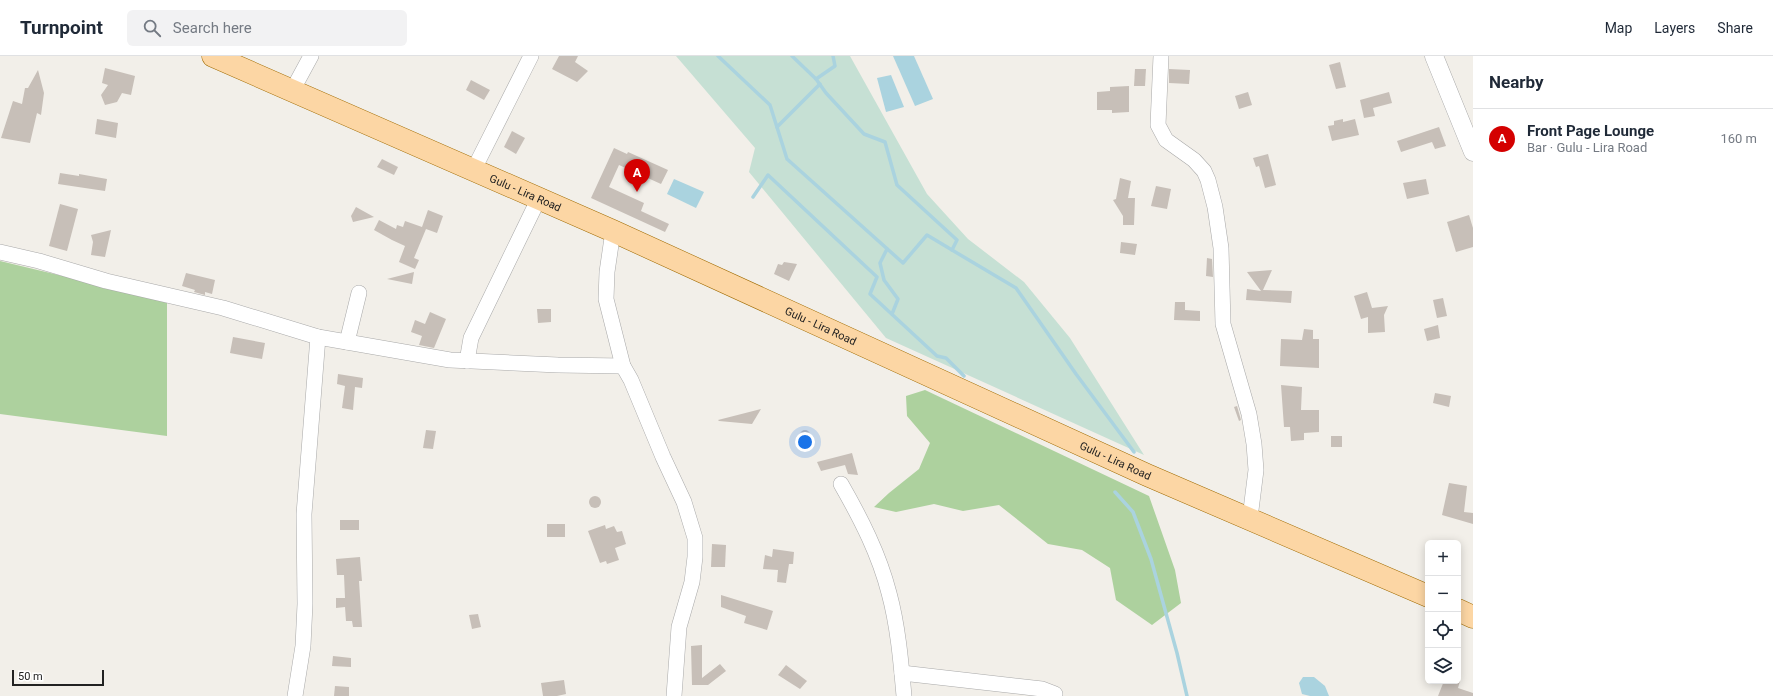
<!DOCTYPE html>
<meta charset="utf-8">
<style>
:root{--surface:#fff;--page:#f2f2f3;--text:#1f2937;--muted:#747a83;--line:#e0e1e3;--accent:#d40000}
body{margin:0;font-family:Roboto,sans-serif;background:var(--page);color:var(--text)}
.controls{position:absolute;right:12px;bottom:12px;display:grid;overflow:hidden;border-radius:6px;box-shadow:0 2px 10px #0003}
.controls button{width:36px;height:36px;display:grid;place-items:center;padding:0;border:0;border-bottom:1px solid var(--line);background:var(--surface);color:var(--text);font:20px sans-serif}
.scale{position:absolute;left:12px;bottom:10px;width:92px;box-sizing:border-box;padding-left:4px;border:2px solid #222;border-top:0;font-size:11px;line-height:14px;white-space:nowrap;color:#222;-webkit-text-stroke:3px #fff;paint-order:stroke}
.you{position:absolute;left:805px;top:386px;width:14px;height:14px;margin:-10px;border:3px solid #fff;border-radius:50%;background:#1a73e8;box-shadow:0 0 0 6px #1a73e833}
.badge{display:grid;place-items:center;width:26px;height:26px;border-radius:50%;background:var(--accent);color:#fff;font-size:13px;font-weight:700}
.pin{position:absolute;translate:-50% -33px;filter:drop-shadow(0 1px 2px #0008)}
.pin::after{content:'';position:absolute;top:21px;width:14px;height:12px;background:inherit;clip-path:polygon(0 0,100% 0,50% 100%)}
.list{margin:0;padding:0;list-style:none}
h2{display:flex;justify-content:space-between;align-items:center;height:52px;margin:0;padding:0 16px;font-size:17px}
h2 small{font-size:13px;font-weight:400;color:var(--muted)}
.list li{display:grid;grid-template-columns:26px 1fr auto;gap:12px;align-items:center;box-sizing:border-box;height:60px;padding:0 16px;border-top:1px solid var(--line)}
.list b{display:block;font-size:15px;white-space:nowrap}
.list p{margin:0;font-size:13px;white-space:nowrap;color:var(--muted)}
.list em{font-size:13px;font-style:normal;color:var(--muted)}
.icon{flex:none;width:22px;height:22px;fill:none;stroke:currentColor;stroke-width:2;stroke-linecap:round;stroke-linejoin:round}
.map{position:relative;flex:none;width:1473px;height:640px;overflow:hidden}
header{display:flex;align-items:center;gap:24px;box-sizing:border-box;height:56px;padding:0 20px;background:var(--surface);border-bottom:1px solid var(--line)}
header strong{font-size:19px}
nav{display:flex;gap:22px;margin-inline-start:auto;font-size:14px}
.search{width:280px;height:36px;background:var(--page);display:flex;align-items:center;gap:10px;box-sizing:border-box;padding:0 14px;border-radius:6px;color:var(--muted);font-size:15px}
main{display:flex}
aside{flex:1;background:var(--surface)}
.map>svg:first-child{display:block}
</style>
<header>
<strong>Turnpoint</strong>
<div class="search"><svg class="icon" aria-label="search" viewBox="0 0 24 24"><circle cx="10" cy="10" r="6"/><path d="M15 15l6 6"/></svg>Search here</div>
<nav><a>Map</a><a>Layers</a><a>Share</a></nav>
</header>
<main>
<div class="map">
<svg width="1473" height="640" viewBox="0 0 1473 640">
<rect width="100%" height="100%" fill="#f2efe9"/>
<g fill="#add19e">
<path d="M0,205L167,245V380L0,358Z"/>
<path d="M925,334L1149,440L1175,514L1181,547L1152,569L1116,544L1110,512L1082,494L1048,488L999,449L963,455L934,448L896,456L874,451L889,437L919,413L930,387L907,360L906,340Z"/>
</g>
<path fill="#c6e0d4" d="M676,0H850L927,138L968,183L1024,226L1070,282L1144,399L886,282L749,116L755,92Z"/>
<g fill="#aad3df">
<path d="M893,0H914L933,43L915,50Z"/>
<path d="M891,19L904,51L886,56L877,22Z"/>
<path d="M674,123L704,136L696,152L667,138Z"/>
<path d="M1303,621H1314L1325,630L1329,640H1310L1302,638L1299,627Z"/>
</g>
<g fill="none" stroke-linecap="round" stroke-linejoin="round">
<g stroke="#aad3df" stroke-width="3.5">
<path d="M718,0L770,49L787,103L903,207L927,179L952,194"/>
<path d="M792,0L816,23"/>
<path d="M833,0L835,10L816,23L826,37L864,78L885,86L897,129L957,184L952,194L1016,232L1076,318L1134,396"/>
<path d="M777,71L820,28"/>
<path d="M753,141L768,119L877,221L870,238L937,300L946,302L964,320"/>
<path d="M887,193L880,207L884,224L898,243L892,258"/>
<path d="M1115,436L1133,456L1151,503L1177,597L1187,640"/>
</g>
</g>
<g fill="#c7bfb8">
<path d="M559,0H578L575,6L588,15L577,26L552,13Z"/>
<path d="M1340,6L1346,31L1336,33L1329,9Z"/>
<path d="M105,12L135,20L131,39L122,37L117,46L105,49L101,39L108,29L102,27Z"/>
<path d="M1135,13H1146L1145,30H1134Z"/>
<path d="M1169,13L1190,14L1189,28L1169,27Z"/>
<path d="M38,14L44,37L41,59L37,57L30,87L1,82L13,45L22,48L25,32H28Z"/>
<path d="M471,24L490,34L484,44L466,34Z"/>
<path d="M1129,30V56L1112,57V54H1097V36L1110,35V31Z"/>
<path d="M1248,36L1252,49L1239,53L1235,40Z"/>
<path d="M1389,36L1392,47L1373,52L1375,60L1364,62L1360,44Z"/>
<path d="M97,63L118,67L116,82L95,78Z"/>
<path d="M1343,63V66L1355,63L1359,79L1332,85L1328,70L1334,69V65Z"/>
<path d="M1439,71L1446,90L1435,93L1432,86L1401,96L1397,85Z"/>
<path d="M512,75L525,82L516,98L504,91Z"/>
<path d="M614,92L627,98L628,96L668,114L661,128L619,109L609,131L644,147L641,155L669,168L665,176L591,142Z"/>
<path d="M1268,98L1276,129L1265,132L1259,110L1256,111L1253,102Z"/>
<path d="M382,103L398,111L394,119L377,111Z"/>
<path d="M60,117L79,120V118L107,123L105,135L58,128Z"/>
<path d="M1120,122L1131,125L1128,142H1135L1134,169H1123V160L1113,144L1116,143Z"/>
<path d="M1426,123L1429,138L1407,143L1403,127Z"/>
<path d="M1156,130L1171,133L1167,153L1151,150Z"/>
<path d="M60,148L78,153L67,195L49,190Z"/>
<path d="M356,151L374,161L353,166L351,160Z"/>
<path d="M428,154L443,160L437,177L426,173L414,202L419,204L415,213L399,206L405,190L392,184L374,174L379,164L396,173L397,169L403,171L405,165L422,171Z"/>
<path d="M1469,159L1473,172V191L1456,196L1447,166Z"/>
<path d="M111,174L105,201L91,199L93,186L91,179Z"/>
<path d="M1121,186L1137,188L1135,199L1120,197Z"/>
<path d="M1207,202L1212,203L1213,221L1206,220Z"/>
<path d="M784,206L797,208L789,225L774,218L778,208L782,209Z"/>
<path d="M1272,214L1263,234L1292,235L1291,247L1246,244L1247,233L1261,235L1247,216Z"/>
<path d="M414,216L412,228L387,223Z"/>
<path d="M186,217L215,224L212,238L205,236V239L194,236L195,234L182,230Z"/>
<path d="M1367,236L1372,252L1388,250L1384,259L1385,276L1368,277V261L1361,263L1354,240Z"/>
<path d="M1443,242L1447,260L1437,262L1433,244Z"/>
<path d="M1175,246H1185V254L1200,255V265L1174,264Z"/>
<path d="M537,253H551V266L538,267Z"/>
<path d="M430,256L446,263L434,292L419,289L422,280L411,276L415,264L425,268Z"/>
<path d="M1438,269L1440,282L1427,285L1424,273Z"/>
<path d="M1304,273L1313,274V283H1319V312L1280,310L1281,283L1302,284Z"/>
<path d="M233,281L265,287L262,303L230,297Z"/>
<path d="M338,318L363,322L362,332L355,331L353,354L342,352L345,330L337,328Z"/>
<path d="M1281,329L1302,331L1301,354H1319V376L1304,377V384L1291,385L1290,371H1284Z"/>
<path d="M1435,337L1451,340L1449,351L1433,347Z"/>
<path d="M1237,350L1241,364L1239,365L1234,351Z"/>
<path d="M761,353L752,368L719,365L718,364Z"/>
<path d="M426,374L436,375L433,393L423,392Z"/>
<circle cx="805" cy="379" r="5"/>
<rect x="1331" y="380" width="11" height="11"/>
<path d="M852,397L858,419L848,418L845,409L821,415L817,406Z"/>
<path d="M1449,427L1467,430L1464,456L1473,457V468L1442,459Z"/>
<circle cx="595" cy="446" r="6"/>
<rect x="340" y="464" width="19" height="10"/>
<rect x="547" y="468" width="18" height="13"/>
<path d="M605,469L606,473L614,470L617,476L622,475L626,488L615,492L619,504L607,508L606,505L600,507L588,475Z"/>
<path d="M712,488L726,489L725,511H711Z"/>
<path d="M773,493L794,496L793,508H789L786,527L777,526L778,514L763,513L765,499L772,501Z"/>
<path d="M360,501L362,525H359L362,571H353L352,565H346L345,551L336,552V542H345L344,519H337L336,503Z"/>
<path d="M721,539L773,555L767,574L744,567L746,560L721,551Z"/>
<path d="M478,558L481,571L472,573L469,559Z"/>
<path d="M702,589V622L720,608L726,615L708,629H692L691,590Z"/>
<path d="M333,600L351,602V611L332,610Z"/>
<path d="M786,609L807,625L800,633L778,619Z"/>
<path d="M564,624L566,638L557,640H543L541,627Z"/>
<path d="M1444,625H1460L1458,632L1473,637V640H1438Z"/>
<path d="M335,630L349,631V640H334Z"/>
</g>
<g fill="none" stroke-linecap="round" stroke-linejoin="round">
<defs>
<g id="minor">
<path d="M1161,0L1158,69L1166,84L1194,104L1204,115L1208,124L1215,151L1221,192L1223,268L1249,358L1254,388L1256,414L1250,462"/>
<path d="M292,35L311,0"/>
<path d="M474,113L531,0"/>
<path d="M613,175L607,216L606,243L623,310L631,324L663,401L684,446L695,482V501L692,526L679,571L674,640"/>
<path d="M0,196L39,205L106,225L223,252L318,281L450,304L558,309L623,310"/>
<path d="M347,286L359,237"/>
<path d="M467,305L471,282L539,142"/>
<path d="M841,428C861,463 879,498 889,537C898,570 901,606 904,640"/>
<path d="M902,617L1042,633L1055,638"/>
<path d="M295,640L303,590L305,548L304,458L318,281"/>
</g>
<path id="tertiary" d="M1434,0L1473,96"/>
<g id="primary">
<path id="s1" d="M213,0L613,175L1147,419L1428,540"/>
<path d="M1458,554L1473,561"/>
</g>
</defs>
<use href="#minor" stroke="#a9a9a9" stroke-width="16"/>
<use href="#tertiary" stroke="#a9a9a9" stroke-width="19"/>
<use href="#primary" stroke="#a06b00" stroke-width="23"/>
<use href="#minor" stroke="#fff" stroke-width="15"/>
<use href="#tertiary" stroke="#fff" stroke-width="18"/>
<use href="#primary" stroke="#fcd6a4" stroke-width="22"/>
</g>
<g text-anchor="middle" stroke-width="3" stroke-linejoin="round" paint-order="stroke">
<g font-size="11" fill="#222" stroke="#fff">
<text dy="4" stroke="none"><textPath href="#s1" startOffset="341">Gulu - Lira Road</textPath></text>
<text dy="4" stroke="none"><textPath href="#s1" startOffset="665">Gulu - Lira Road</textPath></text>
<text dy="4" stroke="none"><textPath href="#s1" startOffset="989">Gulu - Lira Road</textPath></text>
</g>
</g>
</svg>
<div class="controls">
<button>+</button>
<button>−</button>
<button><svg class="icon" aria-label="locate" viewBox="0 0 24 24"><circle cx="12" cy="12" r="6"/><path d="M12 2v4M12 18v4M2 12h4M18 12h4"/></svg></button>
<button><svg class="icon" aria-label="layers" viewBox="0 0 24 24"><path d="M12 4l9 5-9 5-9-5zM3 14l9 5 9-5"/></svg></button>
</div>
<div class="scale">50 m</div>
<div class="you"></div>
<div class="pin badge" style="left:637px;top:136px">A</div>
</div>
<aside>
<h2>Nearby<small></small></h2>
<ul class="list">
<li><span class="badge">A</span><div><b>Front Page Lounge</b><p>Bar · Gulu - Lira Road</p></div><em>160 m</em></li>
</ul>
</aside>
</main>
